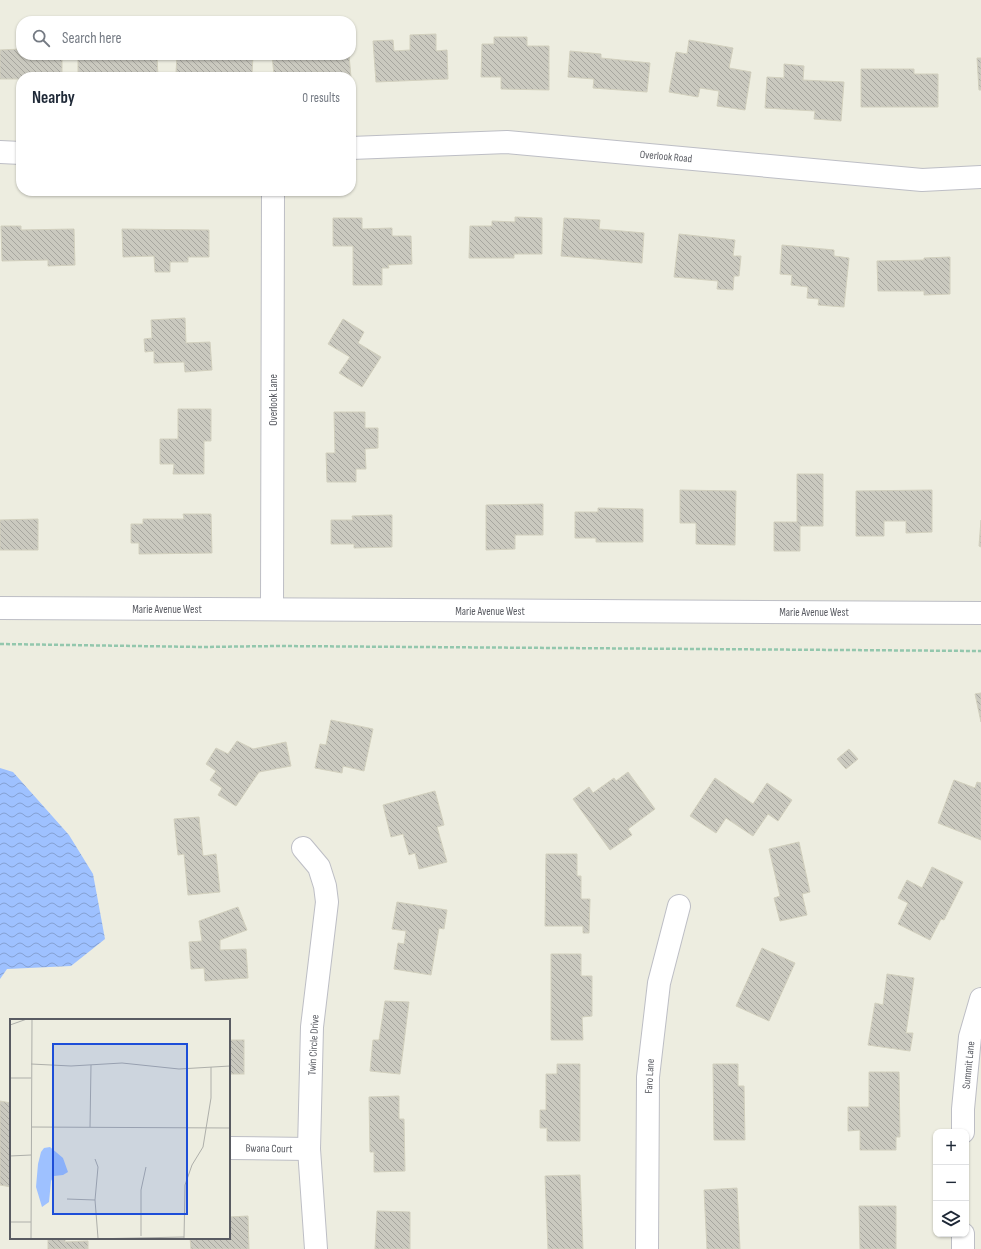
<!DOCTYPE html>
<meta charset="utf-8">
<style>
:root{--surface:#fff;--page:#f6f6f7;--text:#1f2937;--muted:#747a83;--line:#e0e1e3}
body{margin:0;font-family:"Sofia Sans Condensed",sans-serif;background:var(--page);color:var(--text)}
.controls{position:absolute;right:12px;bottom:12px;display:grid;overflow:hidden;border-radius:8px;box-shadow:0 1px 3px #0004}
.controls button{width:36px;height:36px;display:grid;place-items:center;padding:0;border:0;border-bottom:1px solid var(--line);background:var(--surface);color:var(--text);font:20px sans-serif}
.list{margin:0;padding:0;list-style:none}
h2{display:flex;justify-content:space-between;align-items:center;height:52px;margin:0;padding:0 16px;font-size:17px}
h2 small{font-size:13px;font-weight:400;color:var(--muted)}
.icon{flex:none;width:22px;height:22px;fill:none;stroke:currentColor;stroke-width:2;stroke-linecap:round;stroke-linejoin:round}
.map{position:relative;flex:none;width:981px;height:1249px;overflow:hidden}
.search{position:absolute;background:var(--surface);box-shadow:0 1px 3px #0004;left:16px;top:16px;width:340px;height:44px;display:flex;align-items:center;gap:10px;box-sizing:border-box;padding:0 14px;border-radius:16px;color:var(--muted);font-size:15px}
.panel{position:absolute;background:var(--surface);box-shadow:0 1px 3px #0004;left:16px;top:72px;width:340px;height:124px;border-radius:16px}
.map>svg:first-child{display:block}
</style>
<div class="map">
<svg width="981" height="1249" viewBox="0 0 981 1249">
<defs>
<pattern id="water-waves" width="16" height="10" patternUnits="userSpaceOnUse"><rect width="16" height="10" fill="#9ec1ff"/><path d="M0 5q4-4 8 0t8 0" fill="none" stroke="#84a0d2"/></pattern>
<pattern id="building-back-hatch" width="6" height="6" patternUnits="userSpaceOnUse"><rect width="6" height="6" fill="#cac9bf"/><path d="M-1 5l2 2M0 0l6 6M5-1l2 2" fill="none" stroke="#a7a69f"/></pattern>
</defs>
<rect width="100%" height="100%" fill="#edede0"/>
<path fill="url(#water-waves)" d="M0,768L13,772L69,835L93,874L105,939L71,966L7,969L0,979Z"/>
<g fill="url(#building-back-hatch)" stroke="#d2d0be">
<path d="M436,34V51L447,50L448,79L376,82L373,41L393,40L394,51L410,50V35Z"/>
<path d="M494,37H527V46H549V90L501,89V77H481L482,44H494Z"/>
<path d="M689,40L733,48L729,68L751,72L745,110L717,106L719,91L700,88L698,97L669,92L676,52L687,54Z"/>
<path d="M21,49V55H62V77H21V79H0V50Z"/>
<path d="M570,51L601,54V58L650,63L647,92L593,88L594,79L568,77Z"/>
<path d="M78,55H157L158,77H78Z"/>
<path d="M177,55H253L252,75L176,73Z"/>
<path d="M272,55H349L352,88H351V77H321V72L274,75Z"/>
<path d="M977,58H981V90H979Z"/>
<path d="M784,64L804,66L803,80L844,82L841,121L814,119L815,111L765,108L767,77L784,78Z"/>
<path d="M861,69H914V74H938V107H861Z"/>
<path d="M515,217L542,218V254H514V258H469L470,226H492V221L515,222Z"/>
<path d="M333,218H362V229L392,228V236H411L412,264L388,265L389,268H382V285H353V246H333Z"/>
<path d="M564,218L600,220L599,229L644,233L642,263L561,256Z"/>
<path d="M1,226H21V230L74,229L75,265L48,266V260L2,261Z"/>
<path d="M122,229L209,230V257H188V262H170V272H155L154,256L123,257Z"/>
<path d="M679,234L735,240L733,256H741L739,276H734L733,290L717,289L718,281L674,277Z"/>
<path d="M782,245L834,250V256L849,258L844,307L818,305L819,299L807,298L808,287L791,285L792,275L780,274Z"/>
<path d="M950,257V294L924,295V291H878L877,261L924,260V258Z"/>
<path d="M185,318L186,343L210,342L212,370L185,372L184,362L154,363V351L145,352L144,339L152,338L151,320Z"/>
<path d="M343,319L364,332L358,343L381,357L362,387L339,373L350,357L328,344Z"/>
<path d="M178,409H211V441H204V474H173L174,464H160V439H178Z"/>
<path d="M334,412H365V428H378V448L365,449L366,469H356V482H327L326,453H335Z"/>
<path d="M797,474H823V526H800V551H774V522H797Z"/>
<path d="M680,490L736,491L735,545L696,544V523H680Z"/>
<path d="M932,490V532L906,533V521H884V536H856V491Z"/>
<path d="M543,504V535H515V549L486,550V505Z"/>
<path d="M598,508L643,509V542H596V538H575V512H598Z"/>
<path d="M183,514H211L212,553L139,554V543H131V524H143V519H184Z"/>
<path d="M392,515V547L354,548V544H331V520H353L352,516Z"/>
<path d="M38,519V550H0V520Z"/>
<path d="M981,520V547L979,546Z"/>
<path d="M981,693V722L975,694Z"/>
<path d="M331,720L373,729L364,771L343,766L342,773L315,768L320,744L326,745Z"/>
<path d="M237,741L253,749L286,742L291,766L259,772L236,806L218,795L222,788L210,780L216,771L206,764L216,748L228,754Z"/>
<path d="M849,749L858,759L846,769L837,759Z"/>
<path d="M628,772L655,809L628,829L632,835L610,850L573,799L589,787L593,793L614,778L616,781Z"/>
<path d="M715,778L753,804L767,783L792,800L778,821L768,814L753,836L726,818L716,833L690,816Z"/>
<path d="M954,780L975,788L977,782L981,783V840L938,823Z"/>
<path d="M435,791L444,825L437,827L447,862L419,869L415,853L409,855L403,834L391,837L383,805Z"/>
<path d="M199,817L203,856L216,854L220,892L188,895L184,854L178,855L174,819Z"/>
<path d="M799,842L810,892L802,894L807,915L780,921L774,898L780,896L769,849Z"/>
<path d="M546,854H577V876H581V899H590L589,933H583V926H545Z"/>
<path d="M932,867L963,882L944,920L941,919L930,940L898,924L908,903L898,898L907,880L922,888Z"/>
<path d="M397,902L447,910L444,929L439,928L431,975L394,969L398,943L404,944L406,931L392,929Z"/>
<path d="M238,907L247,930L220,940V950L246,949L248,978L205,981L204,968L191,969L189,942L202,941L199,921Z"/>
<path d="M762,948L795,963L769,1021L736,1006Z"/>
<path d="M551,954H581V976H592V1016L582,1017L583,1040H551Z"/>
<path d="M887,974L914,978L906,1033H913L910,1051L868,1045L875,1003L883,1005Z"/>
<path d="M385,1001L409,1002L400,1074L370,1071L373,1040H379Z"/>
<rect x="229" y="1040" width="15" height="34"/>
<path d="M557,1064H580V1141H547V1128H540V1110H546V1074H557Z"/>
<path d="M713,1064H738V1086H744L745,1140H714Z"/>
<path d="M869,1072H899L900,1137H896V1150H860V1130L848,1131V1107H869Z"/>
<path d="M399,1096V1119H404L405,1171L374,1172V1152H370L369,1097Z"/>
<path d="M0,1101L11,1103V1187L0,1185Z"/>
<path d="M580,1175L583,1249H548L545,1176Z"/>
<path d="M737,1188L740,1249H707L704,1190Z"/>
<path d="M859,1206H896V1249H860Z"/>
<path d="M377,1211L410,1212V1249H375Z"/>
<path d="M248,1216L249,1249H191L190,1238H229V1217Z"/>
<path d="M48,1238H65V1242L88,1241V1249H48Z"/>
</g>
<g fill="none" stroke-linecap="round" stroke-linejoin="round">
<defs>
<g id="minor">
<path d="M351,148L507,142L922,180L981,177"/>
<path d="M0,152L21,153"/>
<path d="M0,608L981,613"/>
<path d="M272,609L273,191"/>
<path d="M303,848L319,867L325,886L327,902L312,1027L309,1149L316,1249"/>
<path d="M963,1132V1109L970,1037L981,999"/>
<path d="M229,1148L309,1149"/>
<path d="M963,1234V1249"/>
<path d="M647,1249L648,1077L659,983L679,906"/>
</g>
</defs>
<use href="#minor" stroke="#bdbec5" stroke-width="24"/>
<path stroke="#93c7ad" stroke-width="2.5" stroke-dasharray="4 2" stroke-linecap="butt" d="M0,644L203,647L278,646L981,651"/>
<use href="#minor" stroke="#fff" stroke-width="22"/>
</g>
<g text-anchor="middle" stroke-width="3" stroke-linejoin="round" paint-order="stroke">
<g font-size="11" fill="#595b62" stroke="#fff">
<text transform="translate(666 156) rotate(5)" y="4">Overlook Road</text>
<text transform="translate(273 400) rotate(-90)" y="4">Overlook Lane</text>
<text x="167" y="613">Marie Avenue West</text>
<text x="490" y="615">Marie Avenue West</text>
<text x="814" y="616">Marie Avenue West</text>
<text transform="translate(313 1045) rotate(-87)" y="4">Twin Circle Drive</text>
<text transform="translate(968 1065) rotate(-84)" y="4">Summit Lane</text>
<text transform="translate(649 1076) rotate(-87)" y="4">Faro Lane</text>
<text transform="translate(269 1148) rotate(1)" y="4">Bwana Court</text>
</g>
</g>
<g transform="translate(10 1019)">
<rect width="220" height="220" fill="#edede0"/>
<path d="M40,128L53,139L58,153L53,156L44,157L41,162L39,183L32,188L26,168L28,145L31,133L34,129Z" fill="#9ec1ff"/>
<path fill="none" stroke="#aeafaa" stroke-width="1" d="M0,6L17,0M21,45L61,47L112,44L169,50L220,47M0,59H21M21,108L220,109M80,108L81,46M0,137L21,136M85,140L88,148L85,181L88,219M57,180L85,181M0,203H21M131,217V171L136,148M21,220L22,0M79,220L174,218M174,220L175,166L182,146L193,128L201,79V48"/>
<path fill="#1d4ed8" fill-opacity="0.15" stroke="#1d4ed8" stroke-width="2" d="M43,25H177V195H43Z"/>
<rect width="220" height="220" fill="none" stroke="#595b62" stroke-width="2"/>
</g>
</svg>
<div class="controls">
<button>+</button>
<button>−</button>
<button><svg class="icon" aria-label="layers" viewBox="0 0 24 24"><path d="M12 4l9 5-9 5-9-5zM3 14l9 5 9-5"/></svg></button>
</div>
<div class="search"><svg class="icon" aria-label="search" viewBox="0 0 24 24"><circle cx="10" cy="10" r="6"/><path d="M15 15l6 6"/></svg>Search here</div>
<section class="panel">
<h2>Nearby<small>0 results</small></h2>
<ul class="list">
</ul>
</section>
</div>
